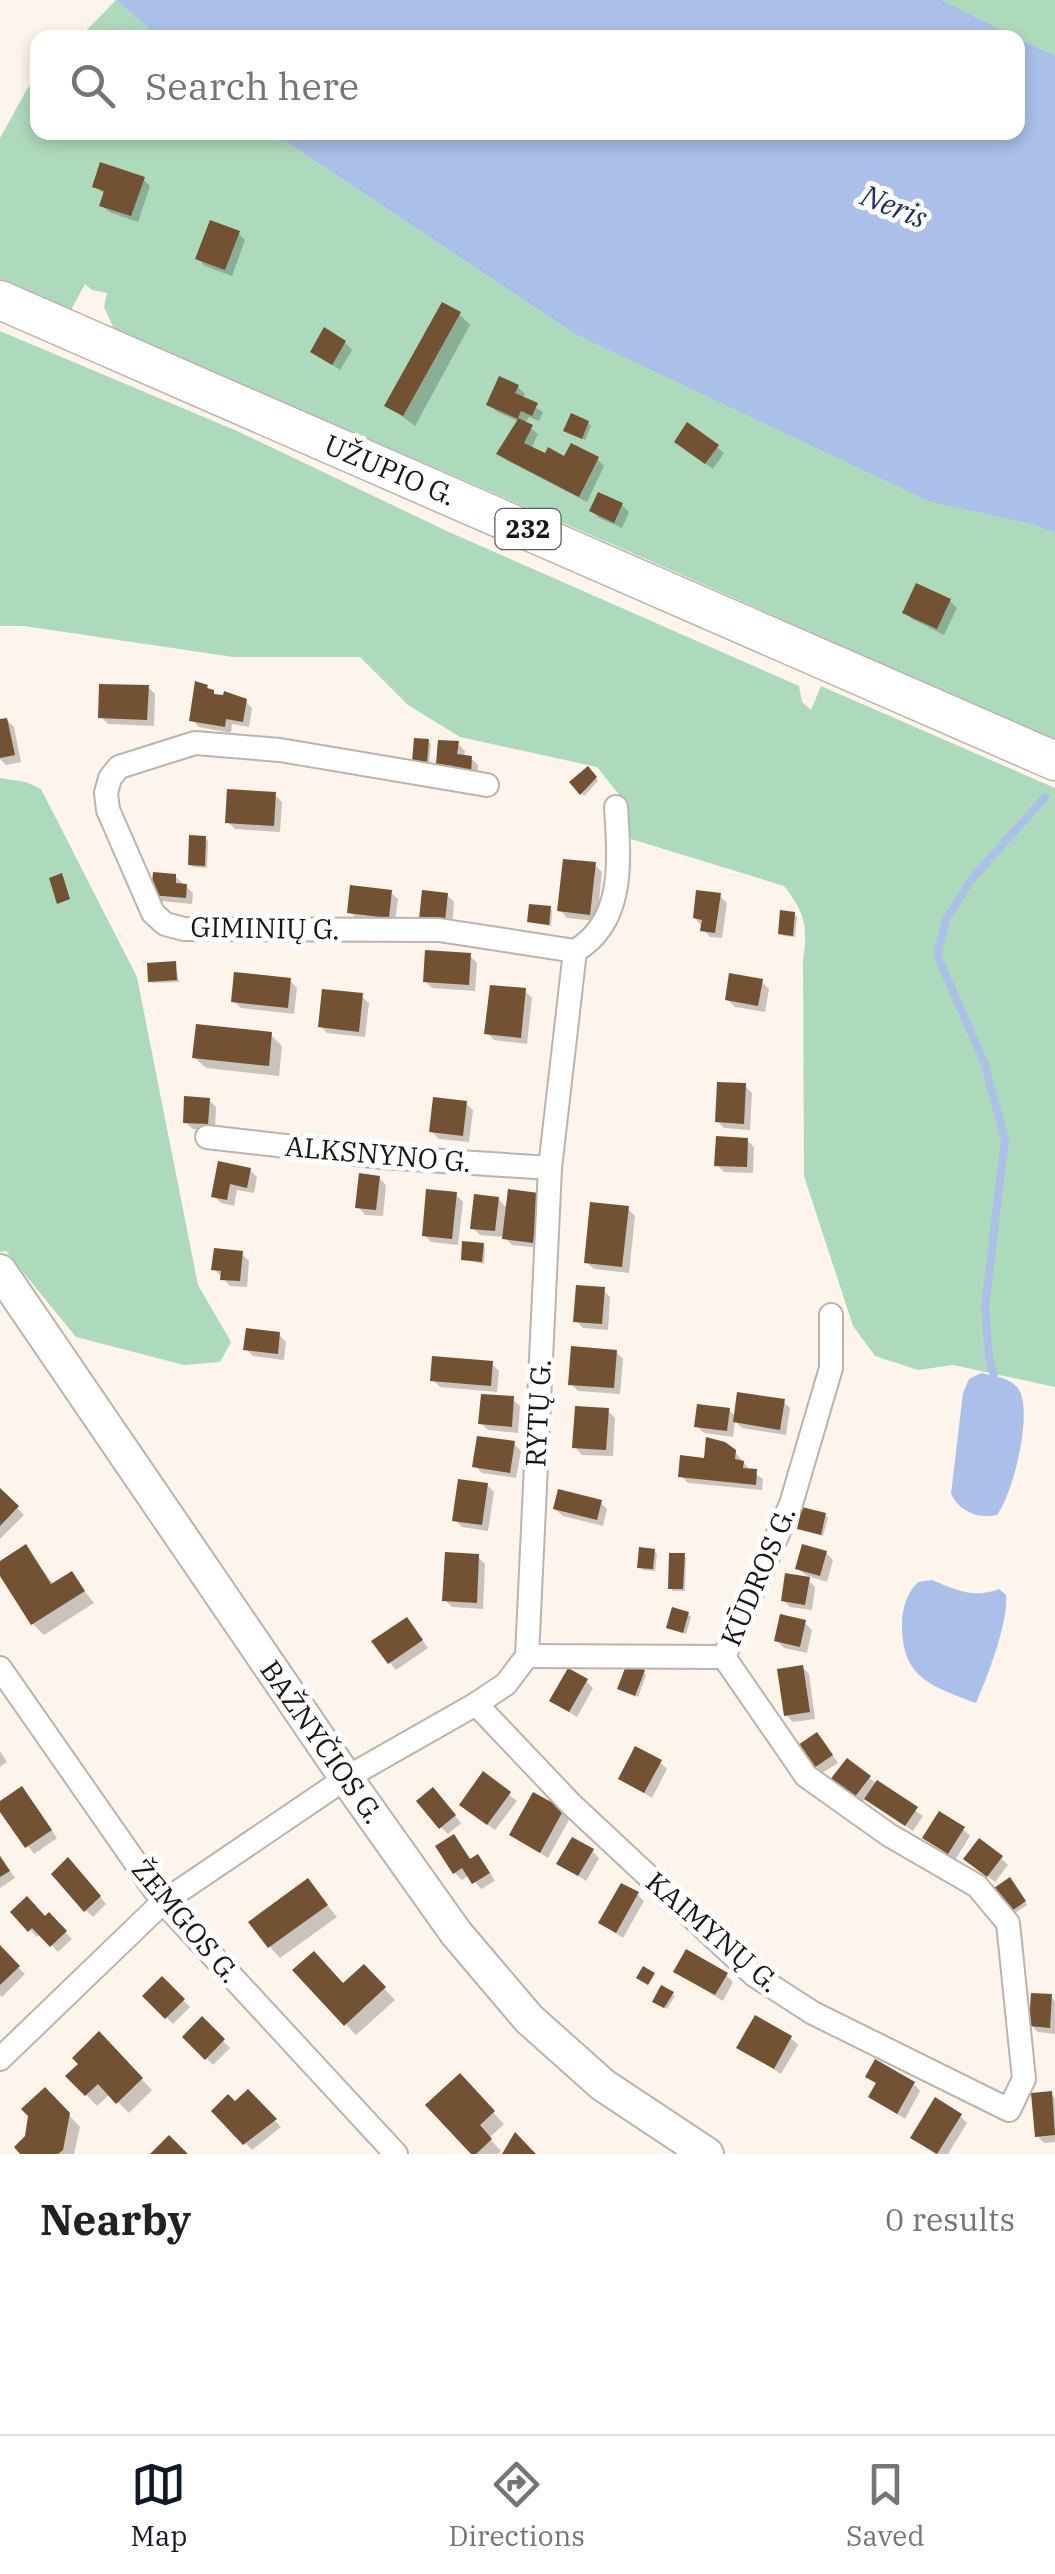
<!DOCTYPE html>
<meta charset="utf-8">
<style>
:root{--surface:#fff;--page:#f2f2f2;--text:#202124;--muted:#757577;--line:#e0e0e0;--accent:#111827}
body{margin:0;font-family:"IBM Plex Serif",serif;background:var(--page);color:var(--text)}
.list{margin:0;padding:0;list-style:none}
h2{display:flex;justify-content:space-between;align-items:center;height:130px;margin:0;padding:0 40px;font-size:42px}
h2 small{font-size:32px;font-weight:400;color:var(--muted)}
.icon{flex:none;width:55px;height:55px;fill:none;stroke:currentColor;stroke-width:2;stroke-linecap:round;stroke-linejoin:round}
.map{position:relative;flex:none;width:1055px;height:2154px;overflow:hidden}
.search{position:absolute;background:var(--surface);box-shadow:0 5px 15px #0003;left:30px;right:30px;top:30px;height:110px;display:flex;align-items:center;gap:25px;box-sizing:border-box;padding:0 35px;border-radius:20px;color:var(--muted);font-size:38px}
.sheet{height:280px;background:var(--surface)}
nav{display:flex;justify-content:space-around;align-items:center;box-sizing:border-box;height:140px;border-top:2px solid var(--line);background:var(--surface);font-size:28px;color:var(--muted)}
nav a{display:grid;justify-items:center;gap:5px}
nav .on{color:var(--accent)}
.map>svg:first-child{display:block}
</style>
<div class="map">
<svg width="1055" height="2154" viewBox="0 0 1055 2154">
<rect width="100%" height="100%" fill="#fdf4ec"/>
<g fill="#aedabc">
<path d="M116,0L160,37L79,38Z"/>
<path d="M942,0H1055V55L983,24Z"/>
<path d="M37,79L38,132L273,133L575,334L1055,533V743C745,600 431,464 116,333L104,307L107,293L92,290L85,284L69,314L0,283V138L27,89Z"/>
<path d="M0,331L237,431L449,532L799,686L802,702L811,710L821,686L1055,788V1387L953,1365L918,1370L875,1356L853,1326L804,1176L803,960C808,926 805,913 784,886L631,839L625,802L597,767L460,737L408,705L360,657H233L24,626H0Z"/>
<path d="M0,778L26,782L41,789L137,977L198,1285L231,1342L220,1362L184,1365L76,1337L6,1251L0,1252Z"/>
</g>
<g fill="#aac0e9">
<path d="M116,0H942L1014,37L160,38Z"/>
<path d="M1018,39L1055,55V533L1029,523L931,502L575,334L273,133L1018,132Z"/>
<path d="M981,1373C993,1376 1008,1377 1017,1387C1035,1407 1013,1495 997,1515C978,1519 960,1512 951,1494L963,1393L969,1379Z"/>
<path d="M932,1580C956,1590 974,1599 999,1589L1006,1595C1009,1621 987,1678 976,1703C931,1686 902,1678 902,1625C902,1608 907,1593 918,1582Z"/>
</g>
<g fill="#0003">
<path d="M143,179L150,186L138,222L109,212L102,205L106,195L95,187Z"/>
<path d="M238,233L245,240L232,276L205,266L198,259Z"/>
<path d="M459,314L470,325L415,426L387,405Z"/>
<path d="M345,343L352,350L340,370L313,352Z"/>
<path d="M518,387L525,394L522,399L543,412L539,421L529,417L525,424L538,434L531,449L565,459H597L604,466L587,502L506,460L499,453L519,422L496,411L489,404Z"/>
<path d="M588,423L591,426L585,440L569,433Z"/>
<path d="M717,447L724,453L713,469L684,448Z"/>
<path d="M599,495L622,505L629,512L622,528L599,518L592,511Z"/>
<path d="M950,601L957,608L944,635L912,619L905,612Z"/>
<path d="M148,687L155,694L154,726L108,724L101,717Z"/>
<path d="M207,687L218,697L245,701L252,708L249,727L232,724L231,733L199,727L192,720Z"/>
<path d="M7,720L14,727L21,762L6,765L0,759V721Z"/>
<path d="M428,741L431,744L429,765L418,764Z"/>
<path d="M458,744L465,751L464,758H471L478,765L477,779L446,771L439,764Z"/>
<path d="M588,769L598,781L584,796L572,783Z"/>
<path d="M275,795L282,802L280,832L235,829L228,822Z"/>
<path d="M205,838L208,841L207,868L193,867L190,864Z"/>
<path d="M595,865L602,872L597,921L567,918L560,910Z"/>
<path d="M175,876L193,893L192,904L161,901L154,894Z"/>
<path d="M390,892L398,899L395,923L357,919L350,912Z"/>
<path d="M447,895L454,902L452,927L428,925Z"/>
<path d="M720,896L727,903L722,938L710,937L695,918Z"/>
<path d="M550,908L552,911L551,926L529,922Z"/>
<path d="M794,914L797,917L795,937L784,936L781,933Z"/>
<path d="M470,956L477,963L475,991L432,988L425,981Z"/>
<path d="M175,964L179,982L153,983L150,981Z"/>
<path d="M290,981L297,988L294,1014L241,1008L233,1001Z"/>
<path d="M762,982L769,989L765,1012L735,1007L728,1000Z"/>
<path d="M525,991L532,998L527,1044L494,1040L487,1033Z"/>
<path d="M361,996L369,1003L365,1037L327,1033L320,1026Z"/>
<path d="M271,1035L282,1046L279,1076L206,1068L194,1057Z"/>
<path d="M745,1086L752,1093L750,1130L724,1128L717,1121Z"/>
<path d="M209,1100L216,1107L215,1130L193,1129L185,1122Z"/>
<path d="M465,1103L473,1110L469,1142L439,1139L432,1132Z"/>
<path d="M747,1140L754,1147L753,1173L724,1172L717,1165Z"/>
<path d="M220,1164L250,1170L257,1177L254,1193L237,1190L234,1206L221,1203L214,1196Z"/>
<path d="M379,1178L386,1185L383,1216L365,1215L358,1207Z"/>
<path d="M455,1194L463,1202L458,1245L431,1242L424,1235Z"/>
<path d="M538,1195L540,1248L512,1245L504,1237L480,1235L473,1228L498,1199L508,1209Z"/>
<path d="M628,1209L635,1216L629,1273L594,1269L586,1262Z"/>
<path d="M483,1246L485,1248L484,1264L463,1259Z"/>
<path d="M242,1254L249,1261L247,1287L230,1286L214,1269Z"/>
<path d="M603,1290L610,1297L608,1330L583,1328L576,1321Z"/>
<path d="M279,1335L286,1342L284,1360L253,1356L246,1349Z"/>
<path d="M616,1352L623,1359L620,1394L578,1391L571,1384Z"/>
<path d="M492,1364L499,1371L497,1392L440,1387L433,1380Z"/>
<path d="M512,1399L520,1406L518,1433L488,1430L481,1423Z"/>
<path d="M783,1401L790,1408L786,1435L742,1428L735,1421L733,1437L704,1433L697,1426L729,1410L736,1417Z"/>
<path d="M608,1411L615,1418L613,1456L582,1455L575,1447Z"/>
<path d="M514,1444L521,1451L516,1478L482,1473L475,1466Z"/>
<path d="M735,1452L751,1471L763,1479L762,1490L688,1483L681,1476L706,1461Z"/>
<path d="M487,1485L494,1492L488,1531L462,1527L455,1520Z"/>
<path d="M0,1491L24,1515L0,1539Z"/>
<path d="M600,1502L607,1509L603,1526L563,1516L555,1509Z"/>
<path d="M825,1515L828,1518L823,1536L799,1528Z"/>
<path d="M26,1548L54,1585L71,1574L94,1603L44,1635L33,1624L0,1572V1564Z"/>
<path d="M654,1551L657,1554L655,1571L643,1570L640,1567Z"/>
<path d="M826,1553L833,1560L827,1582L805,1575L798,1568Z"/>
<path d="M684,1556L686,1558L685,1591H673L671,1588Z"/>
<path d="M478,1557L485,1564L483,1609L452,1607L445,1600Z"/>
<path d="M808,1580L815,1587L812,1610L790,1607L783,1600Z"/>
<path d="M688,1614L691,1617L686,1634L669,1627Z"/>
<path d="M805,1623L812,1630L807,1653L784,1648L777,1641Z"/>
<path d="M413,1627L428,1648L396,1670L390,1663Z"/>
<path d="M802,1667L809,1674L815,1719L793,1722L786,1715Z"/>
<path d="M643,1672L646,1675L638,1697L620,1689Z"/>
<path d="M586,1681L593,1688L577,1717L552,1701Z"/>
<path d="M824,1742L838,1763L822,1773L816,1766Z"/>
<path d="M0,1751L7,1762L0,1767Z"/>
<path d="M660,1762L667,1769L652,1798L621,1778Z"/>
<path d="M484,1775L517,1801L495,1830L469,1811Z"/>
<path d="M869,1778L923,1816L913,1831L866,1797L861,1804L839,1788Z"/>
<path d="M29,1797L57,1838L34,1854L0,1807V1804Z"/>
<path d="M440,1797L461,1823L448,1834L441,1827Z"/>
<path d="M563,1811L570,1818L548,1858L512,1835Z"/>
<path d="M963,1829L970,1836L955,1860L925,1838Z"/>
<path d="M454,1838L472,1861L478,1858L485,1865L495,1881L481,1889L469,1875L462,1880L455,1873Z"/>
<path d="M592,1851L599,1858L586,1881L560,1864Z"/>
<path d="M0,1856L15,1878L0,1888Z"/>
<path d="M1001,1858L1008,1865L995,1882L974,1866Z"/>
<path d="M75,1867L106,1904L93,1917L70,1895Z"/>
<path d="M308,1881L337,1917L280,1958L270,1947Z"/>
<path d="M1013,1883L1027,1905L1015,1913L1012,1910Z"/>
<path d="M637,1894L644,1901L623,1938L601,1923Z"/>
<path d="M13,1912L45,1919L49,1916L72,1939L58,1952L41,1933L37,1937Z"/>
<path d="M0,1949L25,1974L2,1997L0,1995Z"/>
<path d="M364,1967L395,2000L356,2035L296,1970L344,1986Z"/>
<path d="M676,1972L726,1975L733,1982L723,2001Z"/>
<path d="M162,1979L190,2007L173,2024L145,1996Z"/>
<path d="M672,1994L675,1996L667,2009L657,2004Z"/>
<path d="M1051,1997L1055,2001V2034L1038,2032L1031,2025Z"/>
<path d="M202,2020L230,2048L213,2065L185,2037Z"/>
<path d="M99,2035L152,2090L129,2113L110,2094L97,2106L68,2076L81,2064Z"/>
<path d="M791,2038L798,2045L781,2074L739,2047Z"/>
<path d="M868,2076L914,2084L920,2091L905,2119L871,2097L878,2085Z"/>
<path d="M460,2077L504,2124L489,2138L501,2151L498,2154H474Z"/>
<path d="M45,2090L80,2127L74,2154H24Z"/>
<path d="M248,2092L281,2127L252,2150L215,2111L235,2104Z"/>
<path d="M1051,2094L1055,2098V2142L1044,2143L1037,2136Z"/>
<path d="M960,2116L967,2123L948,2154H935L913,2138Z"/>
</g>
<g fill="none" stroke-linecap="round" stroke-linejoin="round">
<path stroke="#aac0e9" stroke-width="8" d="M994,1376L989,1357L985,1307L1005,1140L984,1062L937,955L946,920L971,880L1045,797"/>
</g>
<g fill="#735233">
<path d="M100,162L145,177L131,216L99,206L104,191L92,187Z"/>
<path d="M210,220L240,231L225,270L195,259Z"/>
<path d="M442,302L461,312L403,416L384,406Z"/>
<path d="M324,327L346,341L332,365L310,352Z"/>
<path d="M499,376L519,385L515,393L538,403L532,416L521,411L518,418L533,425L524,443L545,453L548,447L564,456L571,443L599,457L579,497L496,454L518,419L486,405Z"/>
<path d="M571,413L589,421L582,439L563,431Z"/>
<path d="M687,422L719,445L705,464L674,442Z"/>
<path d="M598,492L623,503L614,523L589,511Z"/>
<path d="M916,583L951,599L937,629L902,613Z"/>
<path d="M195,681L208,685L207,688L214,690V694L223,695L224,691L247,699L243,722L226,719L225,727L189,721Z"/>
<path d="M99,684L149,685L147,720L98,718Z"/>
<path d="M7,718L15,755L0,758V719Z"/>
<path d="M414,738L429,739L427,763L412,762Z"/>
<path d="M438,740L459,741L457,754L472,756L471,774L453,772L454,766L436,764Z"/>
<path d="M588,766L597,777L580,795L569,782Z"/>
<path d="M227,789L276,792L274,826L225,823Z"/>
<path d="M189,835L206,836L205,866L188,865Z"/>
<path d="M563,859L596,862L590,915L557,911Z"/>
<path d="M153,872L176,874V883L187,884L186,898L151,895Z"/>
<path d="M62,873L70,899L57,904L49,878Z"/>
<path d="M350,885L392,890L389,918L347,913Z"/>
<path d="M422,890L448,893L445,921L419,919Z"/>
<path d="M696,890L721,893L715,933L700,931L702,920L693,918Z"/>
<path d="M529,904L551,906L549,925L527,922Z"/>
<path d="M780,910L795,912L793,936L778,934Z"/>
<path d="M425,950L471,953L469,985L423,982Z"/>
<path d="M176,961L177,980L148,982L147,963Z"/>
<path d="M234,972L291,978L288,1008L231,1002Z"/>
<path d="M729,973L763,979L758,1006L725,1000Z"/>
<path d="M490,985L526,988L521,1038L484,1034Z"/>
<path d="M322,989L363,993L359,1032L318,1027Z"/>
<path d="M196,1024L272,1032L269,1066L192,1058Z"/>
<path d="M717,1082L746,1083L744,1124L715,1122Z"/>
<path d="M184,1096L210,1098L208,1124L183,1123Z"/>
<path d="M433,1097L467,1101L463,1136L429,1132Z"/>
<path d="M716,1136L748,1138L747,1167L714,1166Z"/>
<path d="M218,1161L251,1168L247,1188L230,1184L227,1200L211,1197Z"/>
<path d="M359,1173L380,1176L376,1210L355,1208Z"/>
<path d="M426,1189L457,1192L452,1239L422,1236Z"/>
<path d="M508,1189L539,1193L533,1243L502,1239Z"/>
<path d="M474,1194L499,1197L495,1231L470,1229Z"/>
<path d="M590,1202L629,1206L622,1267L584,1263Z"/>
<path d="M462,1241L484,1243L482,1262L461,1260Z"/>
<path d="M214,1248L243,1251L240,1281L220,1280L221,1271L211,1270Z"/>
<path d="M576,1285L605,1287L602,1324L573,1322Z"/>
<path d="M246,1328L280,1332L278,1354L243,1350Z"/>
<path d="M571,1346L617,1350L614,1388L568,1385Z"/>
<path d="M432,1356L493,1361L491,1386L430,1381Z"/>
<path d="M737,1392L785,1399L780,1430L733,1422Z"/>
<path d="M481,1394L514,1396L512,1427L478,1424Z"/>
<path d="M697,1404L730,1408L727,1431L694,1427Z"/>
<path d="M575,1406L609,1408L606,1450L572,1448Z"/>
<path d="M477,1436L515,1441L510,1473L472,1467Z"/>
<path d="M706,1437L725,1442L736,1450L735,1459L744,1461L743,1468L757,1469L756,1485L678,1477L680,1455L704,1458Z"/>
<path d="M458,1479L488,1483L482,1525L452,1521Z"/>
<path d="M0,1488L19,1506L0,1526Z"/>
<path d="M558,1489L602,1500L597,1520L553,1509Z"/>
<path d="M802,1507L826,1513L821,1535L797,1529Z"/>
<path d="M26,1544L51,1584L72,1571L85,1591L31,1625L0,1576V1561Z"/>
<path d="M802,1544L827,1551L820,1576L795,1569Z"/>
<path d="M639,1547L655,1549L653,1569L637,1568Z"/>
<path d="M445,1552L479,1554L477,1603L442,1601Z"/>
<path d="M669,1553H685L683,1589H668Z"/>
<path d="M785,1573L810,1577L805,1605L781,1601Z"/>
<path d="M672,1607L689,1612L683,1633L666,1628Z"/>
<path d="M780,1614L806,1620L800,1647L774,1641Z"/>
<path d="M407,1617L423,1640L388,1664L371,1641Z"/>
<path d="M627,1663L645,1670L635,1696L617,1689Z"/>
<path d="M803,1665L810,1712L784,1716L777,1669Z"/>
<path d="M568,1668L588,1679L569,1712L549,1701Z"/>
<path d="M817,1732L833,1755L814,1768L798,1745Z"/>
<path d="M635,1746L662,1760L644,1793L618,1779Z"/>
<path d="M847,1758L871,1776L853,1799L829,1781Z"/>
<path d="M483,1771L511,1792L487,1825L459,1805Z"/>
<path d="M877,1780L918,1807L905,1826L864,1799Z"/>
<path d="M22,1786L52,1830L25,1848L0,1812V1801Z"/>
<path d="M433,1787L456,1815L439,1829L416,1801Z"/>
<path d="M533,1792L564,1809L540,1853L509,1835Z"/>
<path d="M939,1811L965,1827L948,1854L922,1838Z"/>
<path d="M454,1834L470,1859L478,1854L490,1873L472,1884L462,1868L453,1874L435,1846Z"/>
<path d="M572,1837L594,1849L578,1876L556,1864Z"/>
<path d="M979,1838L1003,1856L987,1877L963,1859Z"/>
<path d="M0,1856L10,1871L0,1877Z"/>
<path d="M68,1857L101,1896L84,1912L51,1874Z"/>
<path d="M1010,1877L1026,1901L1010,1912L994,1888Z"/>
<path d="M308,1878L328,1905L268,1948L248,1922Z"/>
<path d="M621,1883L639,1892L616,1933L598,1923Z"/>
<path d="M27,1896L45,1916L49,1912L67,1931L50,1947L32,1928L28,1932L10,1912Z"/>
<path d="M0,1945L20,1966L0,1985Z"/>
<path d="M686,1949L728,1973L715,1995L673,1972Z"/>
<path d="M314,1951L343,1983L364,1964L386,1987L344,2026L292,1970Z"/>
<path d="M643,1966L655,1973L648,1985L636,1978Z"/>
<path d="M162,1976L185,1999L165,2019L142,1996Z"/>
<path d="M661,1985L674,1992L664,2008L652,2002Z"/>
<path d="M1031,1993L1052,1994L1050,2028L1029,2026Z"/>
<path d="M755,2015L792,2036L774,2069L736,2048Z"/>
<path d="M202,2016L225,2039L205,2060L182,2037Z"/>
<path d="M99,2031L143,2078L116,2104L98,2084L85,2096L65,2076L78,2064L72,2058Z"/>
<path d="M875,2059L915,2082L897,2114L868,2097L876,2083L865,2077Z"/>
<path d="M460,2073L495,2111L480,2125L492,2139L476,2154H471L425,2105Z"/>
<path d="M45,2087L70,2113L63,2150L58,2154H20L14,2147L25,2136L28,2116L21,2109Z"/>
<path d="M248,2089L277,2119L243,2145L211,2111L228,2094L235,2101Z"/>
<path d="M1052,2091L1055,2135L1035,2137L1031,2093Z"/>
<path d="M935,2097L962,2114L937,2154L910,2138Z"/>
<path d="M515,2132L536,2154H502Z"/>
<path d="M169,2135L188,2154H150Z"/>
</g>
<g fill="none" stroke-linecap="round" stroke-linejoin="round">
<defs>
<g id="minor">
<path d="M487,785L280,750L195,743L119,767L110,778L106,793L108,810L153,913L165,924L184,929L439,930L575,951C626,921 619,859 616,807"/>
<path d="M207,1137L382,1157L550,1168"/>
<path d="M527,1656L724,1657"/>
<path d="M0,1668L163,1902L396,2154"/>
<path d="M476,1704L571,1804L754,1975L813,2013L1009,2110L1024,2079L1008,1923L977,1886L889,1835L806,1776L724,1657L791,1504L831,1368V1315"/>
<path d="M0,2059L163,1902L346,1778L476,1704L506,1684L527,1656L550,1168L575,951"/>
</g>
<path id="secondary" d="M0,1271L346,1778L456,1933L529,2019L603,2085L707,2154"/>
<path id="primary" d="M0,300L1055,761"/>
</defs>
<use href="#minor" stroke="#bcb3ac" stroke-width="26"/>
<use href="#secondary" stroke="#bcb3ac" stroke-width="36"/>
<use href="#primary" stroke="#bcb3ac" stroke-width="41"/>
<use href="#minor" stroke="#fff" stroke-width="22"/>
<use href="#secondary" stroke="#fff" stroke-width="32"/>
<use href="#primary" stroke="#fff" stroke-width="38"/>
</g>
<g text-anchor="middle" stroke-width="10" stroke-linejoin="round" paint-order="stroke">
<rect fill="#fff" stroke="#5d5b59" stroke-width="2.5" x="495.5" y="509" width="65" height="40" rx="8"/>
<g font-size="25" font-weight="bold" fill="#181512">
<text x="528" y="538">232</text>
</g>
<g font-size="28" fill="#181512" stroke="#fff">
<text transform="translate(390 470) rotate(23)" y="10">UŽUPIO G.</text>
<text transform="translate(265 928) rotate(1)" y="10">GIMINIŲ G.</text>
<text transform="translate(378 1154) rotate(5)" y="10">ALKSNYNO G.</text>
<text transform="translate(538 1413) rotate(-87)" y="10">RYTŲ G.</text>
<text transform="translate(758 1576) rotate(-67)" y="10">KŪDROS G.</text>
<text transform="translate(322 1742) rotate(55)" y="10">BAŽNYČIOS G.</text>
<text transform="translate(186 1921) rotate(50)" y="10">ŽEMGOS G.</text>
<text transform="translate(713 1932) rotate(41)" y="10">KAIMYNŲ G.</text>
</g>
<g font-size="30" font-style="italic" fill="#1a3365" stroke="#fff">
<text transform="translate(894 207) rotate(22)" y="10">Neris</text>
</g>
</g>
</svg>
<div class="search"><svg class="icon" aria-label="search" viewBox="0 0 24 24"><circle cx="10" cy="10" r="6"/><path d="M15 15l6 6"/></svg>Search here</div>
</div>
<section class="sheet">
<h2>Nearby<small>0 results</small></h2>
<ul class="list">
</ul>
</section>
<nav>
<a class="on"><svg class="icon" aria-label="map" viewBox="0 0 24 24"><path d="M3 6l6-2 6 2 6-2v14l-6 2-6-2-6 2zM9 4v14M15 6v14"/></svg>Map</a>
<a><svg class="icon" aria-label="directions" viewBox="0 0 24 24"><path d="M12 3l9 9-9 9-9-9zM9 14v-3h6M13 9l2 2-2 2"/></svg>Directions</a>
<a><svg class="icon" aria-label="saved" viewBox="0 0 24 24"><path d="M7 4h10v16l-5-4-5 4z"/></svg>Saved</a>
</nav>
